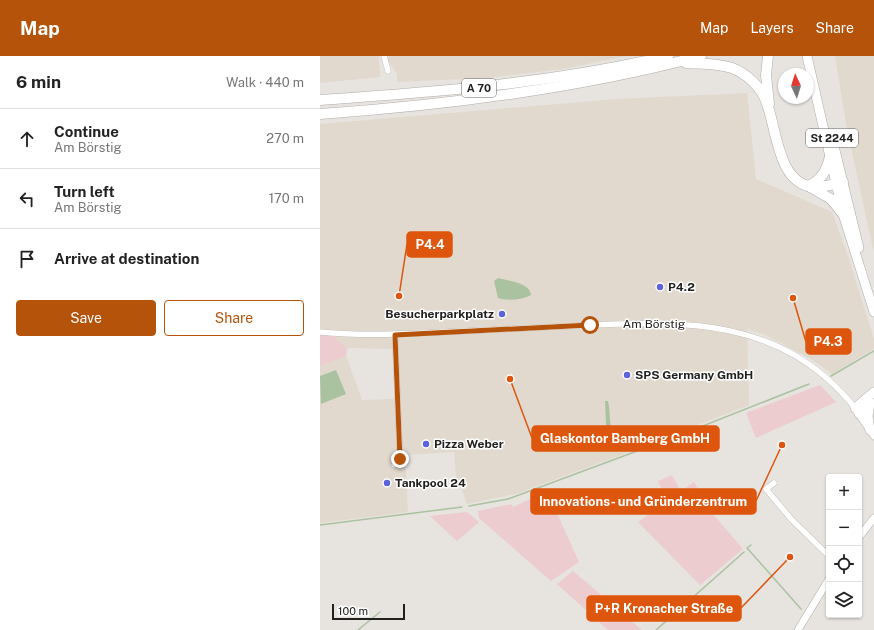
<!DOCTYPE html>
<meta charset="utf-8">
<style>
:root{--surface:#fff;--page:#f6f6f6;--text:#222;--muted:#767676;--line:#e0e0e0;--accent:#b45309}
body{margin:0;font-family:"Public Sans",sans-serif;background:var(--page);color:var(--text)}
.controls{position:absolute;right:12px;bottom:12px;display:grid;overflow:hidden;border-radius:4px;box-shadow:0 1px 3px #0004}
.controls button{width:36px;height:36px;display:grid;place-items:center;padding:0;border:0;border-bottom:1px solid var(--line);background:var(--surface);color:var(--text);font:20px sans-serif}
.compass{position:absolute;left:458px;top:12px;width:36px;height:36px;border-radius:50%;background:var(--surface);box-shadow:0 1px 3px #0004;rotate:356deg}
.scale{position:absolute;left:12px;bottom:10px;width:73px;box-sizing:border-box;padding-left:4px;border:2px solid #21201e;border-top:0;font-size:11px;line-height:14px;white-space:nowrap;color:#21201e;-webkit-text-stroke:3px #fff;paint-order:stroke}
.stop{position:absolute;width:12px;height:12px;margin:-9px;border:3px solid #b45309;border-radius:50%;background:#fff}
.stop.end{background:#b45309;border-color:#fff;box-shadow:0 1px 4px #0008}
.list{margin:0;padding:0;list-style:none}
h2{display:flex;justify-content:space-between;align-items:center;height:52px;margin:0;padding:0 16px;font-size:17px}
h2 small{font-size:13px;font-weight:400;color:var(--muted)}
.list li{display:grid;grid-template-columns:26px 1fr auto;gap:12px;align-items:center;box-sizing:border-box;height:60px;padding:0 16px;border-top:1px solid var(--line)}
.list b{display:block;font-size:15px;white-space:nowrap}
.list p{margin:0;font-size:13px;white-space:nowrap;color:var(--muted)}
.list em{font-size:13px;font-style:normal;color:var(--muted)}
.actions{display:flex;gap:8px;padding:12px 16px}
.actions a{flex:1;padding:9px 0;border:1px solid var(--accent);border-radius:4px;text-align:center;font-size:14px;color:var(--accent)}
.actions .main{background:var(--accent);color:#fff}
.icon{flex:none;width:22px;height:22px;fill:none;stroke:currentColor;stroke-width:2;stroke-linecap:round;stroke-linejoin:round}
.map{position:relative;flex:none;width:554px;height:574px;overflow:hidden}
header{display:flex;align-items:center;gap:24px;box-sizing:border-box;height:56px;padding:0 20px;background:var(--accent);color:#fff}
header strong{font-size:19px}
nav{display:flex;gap:22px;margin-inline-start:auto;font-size:14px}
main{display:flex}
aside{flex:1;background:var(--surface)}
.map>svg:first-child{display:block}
</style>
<header>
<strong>Map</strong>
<nav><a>Map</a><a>Layers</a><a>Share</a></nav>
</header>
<main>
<aside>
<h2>6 min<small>Walk · 440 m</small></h2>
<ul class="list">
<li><svg class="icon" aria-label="ahead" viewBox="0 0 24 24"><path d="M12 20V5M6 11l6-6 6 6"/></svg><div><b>Continue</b><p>Am Börstig</p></div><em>270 m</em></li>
<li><svg class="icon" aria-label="left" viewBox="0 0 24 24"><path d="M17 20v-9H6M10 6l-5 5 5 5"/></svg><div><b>Turn left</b><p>Am Börstig</p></div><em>170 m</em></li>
<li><svg class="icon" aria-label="arrive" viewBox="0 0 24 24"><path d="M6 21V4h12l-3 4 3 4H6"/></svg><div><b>Arrive at destination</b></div></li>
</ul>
<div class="actions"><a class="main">Save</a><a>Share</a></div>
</aside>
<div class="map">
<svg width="554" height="574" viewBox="0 0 554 574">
<rect width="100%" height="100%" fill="#e7e3df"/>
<g fill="#e2d9ce">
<path d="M0,0H59L60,21L0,27Z"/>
<path d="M68,0H307L243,13L166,22L77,26V18L68,5Z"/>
<path d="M515,0H554V197L526,68Z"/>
<path d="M427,37L436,123L512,156L528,200L554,283V293L512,318L491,303L445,279L427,273L429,349L301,399L199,437L147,448L136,419L134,396L85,399L88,456L0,467V310L26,300L42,344L75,343L73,293L27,292L13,280L0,279V68L297,43Z"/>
</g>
<g fill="#edccd0">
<path d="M0,279L13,280L27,292L26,300L0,310Z"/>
<path d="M500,329L516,346L436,382L426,357Z"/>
<path d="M352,419L359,432L346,442L338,425Z"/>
<path d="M374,426L392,457L423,493L380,529L318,466Z"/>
<path d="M227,435L259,506L231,525L159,462L158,455L191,448L193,451Z"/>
<path d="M147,456L159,466L137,485L110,460Z"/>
<path d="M253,515L322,574H288L237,528Z"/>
</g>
<g fill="#abc2a0">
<path d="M178,222C189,225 210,227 211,239C203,244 186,245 178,242L174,225Z"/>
<path d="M16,314L26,338L1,348L0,320Z"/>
<path d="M285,345H288C292,364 286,375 302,390L289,393L287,390Z"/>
</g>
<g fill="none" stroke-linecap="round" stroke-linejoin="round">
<g stroke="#abc2a0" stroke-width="1.5">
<path d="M511,320L554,295"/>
<path d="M360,379L489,328"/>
<path d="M149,450L188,443L352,382"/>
<path d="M0,469L142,451"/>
<path d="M431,489L427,492L481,553"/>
<path d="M38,574L60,556"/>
<path d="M336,574L424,496"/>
</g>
<defs>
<g id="minor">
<path d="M64,0L68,15"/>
<path d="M0,276C41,280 83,278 124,276C167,274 209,272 251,270C360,265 459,258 535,352"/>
<path d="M74,409L80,403L75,279"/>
<path d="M454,427L446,433L472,464L509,500"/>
</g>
<g id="tertiary">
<path d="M536,354L554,380"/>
<path d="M539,481L554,462"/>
<path d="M478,574L509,523"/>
</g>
<g id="primary">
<path d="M487,0L523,158L554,256"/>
<path d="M511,78L539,192"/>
<path d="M535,352L554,336"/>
<path d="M539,358L551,347"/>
<path d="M550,374L548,360L550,348"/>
</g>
<g id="motorway">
<path d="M448,0L446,19L449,48"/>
<path d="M366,7C382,8 397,7 412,12C426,17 441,31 446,45C457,72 457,127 493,131C503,132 514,128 523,126"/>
<path d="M0,44C117,36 234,27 348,0"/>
<path d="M0,58C129,49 256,33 381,0"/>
<path d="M488,130C502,124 507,114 510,100"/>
<path d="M490,131L511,143L523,158"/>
</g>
</defs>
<use href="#minor" stroke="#b0aca7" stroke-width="6"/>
<use href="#tertiary" stroke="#b0aca7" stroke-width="8"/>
<use href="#primary" stroke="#b0aca7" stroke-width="10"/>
<use href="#motorway" stroke="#b0aca7" stroke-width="11"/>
<use href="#minor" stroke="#fff" stroke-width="5.5"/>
<use href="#tertiary" stroke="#fff" stroke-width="7"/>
<use href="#primary" stroke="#fff" stroke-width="9"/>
<use href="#motorway" stroke="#fff" stroke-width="10"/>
</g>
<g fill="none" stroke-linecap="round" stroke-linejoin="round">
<path stroke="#b45309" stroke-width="5" d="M80,403L75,279L270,269"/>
</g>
<g fill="#5b63db" stroke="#fff" stroke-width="1.5">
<circle cx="340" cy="231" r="4"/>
<circle cx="182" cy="258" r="4"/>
<circle cx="307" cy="319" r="4"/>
<circle cx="106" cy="388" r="4"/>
<circle cx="67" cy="427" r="4"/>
</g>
<g text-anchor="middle" stroke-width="3" stroke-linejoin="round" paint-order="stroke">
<g fill="#fff" stroke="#646362" stroke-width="1">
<rect x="142" y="23" width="34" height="18" rx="3"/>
<rect x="486" y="73" width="52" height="18" rx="3"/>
</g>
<g font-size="11" font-weight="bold" fill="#21201e">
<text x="159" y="36">A 70</text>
<text x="512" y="86">St 2244</text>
</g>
<g font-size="12" font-weight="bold" fill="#21201e" stroke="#fff" text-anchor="start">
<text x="348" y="235">P4.2</text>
<text x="174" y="262" text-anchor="end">Besucherparkplatz</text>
<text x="315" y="323">SPS Germany GmbH</text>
<text x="114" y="392">Pizza Weber</text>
<text x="75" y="431">Tankpool 24</text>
</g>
<g font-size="12" fill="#21201e" stroke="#fff">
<text x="334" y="272">Am Börstig</text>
</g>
</g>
<path fill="none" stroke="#de560d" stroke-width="1.5" d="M79 240L87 188M473 242L486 286M190 323L212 382M462 389L436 445M470 501L421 552"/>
<g fill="#de560d" stroke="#fff" stroke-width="1.5">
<circle cx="79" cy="240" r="4"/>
<circle cx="473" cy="242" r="4"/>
<circle cx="190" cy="323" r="4"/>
<circle cx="462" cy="389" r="4"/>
<circle cx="470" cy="501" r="4"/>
</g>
<g fill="#de560d" stroke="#de560d" stroke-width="1.5">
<rect x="87" y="176" width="45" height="25" rx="4"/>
<rect x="486" y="273" width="45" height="25" rx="4"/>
<rect x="212" y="370" width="187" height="25" rx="4"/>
<rect x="211" y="433" width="225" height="25" rx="4"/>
<rect x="267" y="540" width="154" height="25" rx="4"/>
</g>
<g font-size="13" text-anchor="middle" font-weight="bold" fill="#fff">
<text x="110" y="193">P4.4</text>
<text x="508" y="290">P4.3</text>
<text x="305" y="387">Glaskontor Bamberg GmbH</text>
<text x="323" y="450">Innovations- und Gründerzentrum</text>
<text x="344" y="557">P+R Kronacher Straße</text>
</g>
</svg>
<div class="controls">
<button>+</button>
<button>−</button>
<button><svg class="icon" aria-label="locate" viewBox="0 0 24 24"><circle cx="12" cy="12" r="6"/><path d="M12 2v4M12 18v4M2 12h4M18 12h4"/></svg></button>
<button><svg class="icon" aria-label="layers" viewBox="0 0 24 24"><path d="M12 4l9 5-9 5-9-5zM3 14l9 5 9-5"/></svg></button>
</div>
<svg class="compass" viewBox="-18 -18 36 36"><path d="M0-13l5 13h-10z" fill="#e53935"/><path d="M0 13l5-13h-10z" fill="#767676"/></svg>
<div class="scale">100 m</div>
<div class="stop" style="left:270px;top:269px"></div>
<div class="stop end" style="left:80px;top:403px"></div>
</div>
</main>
